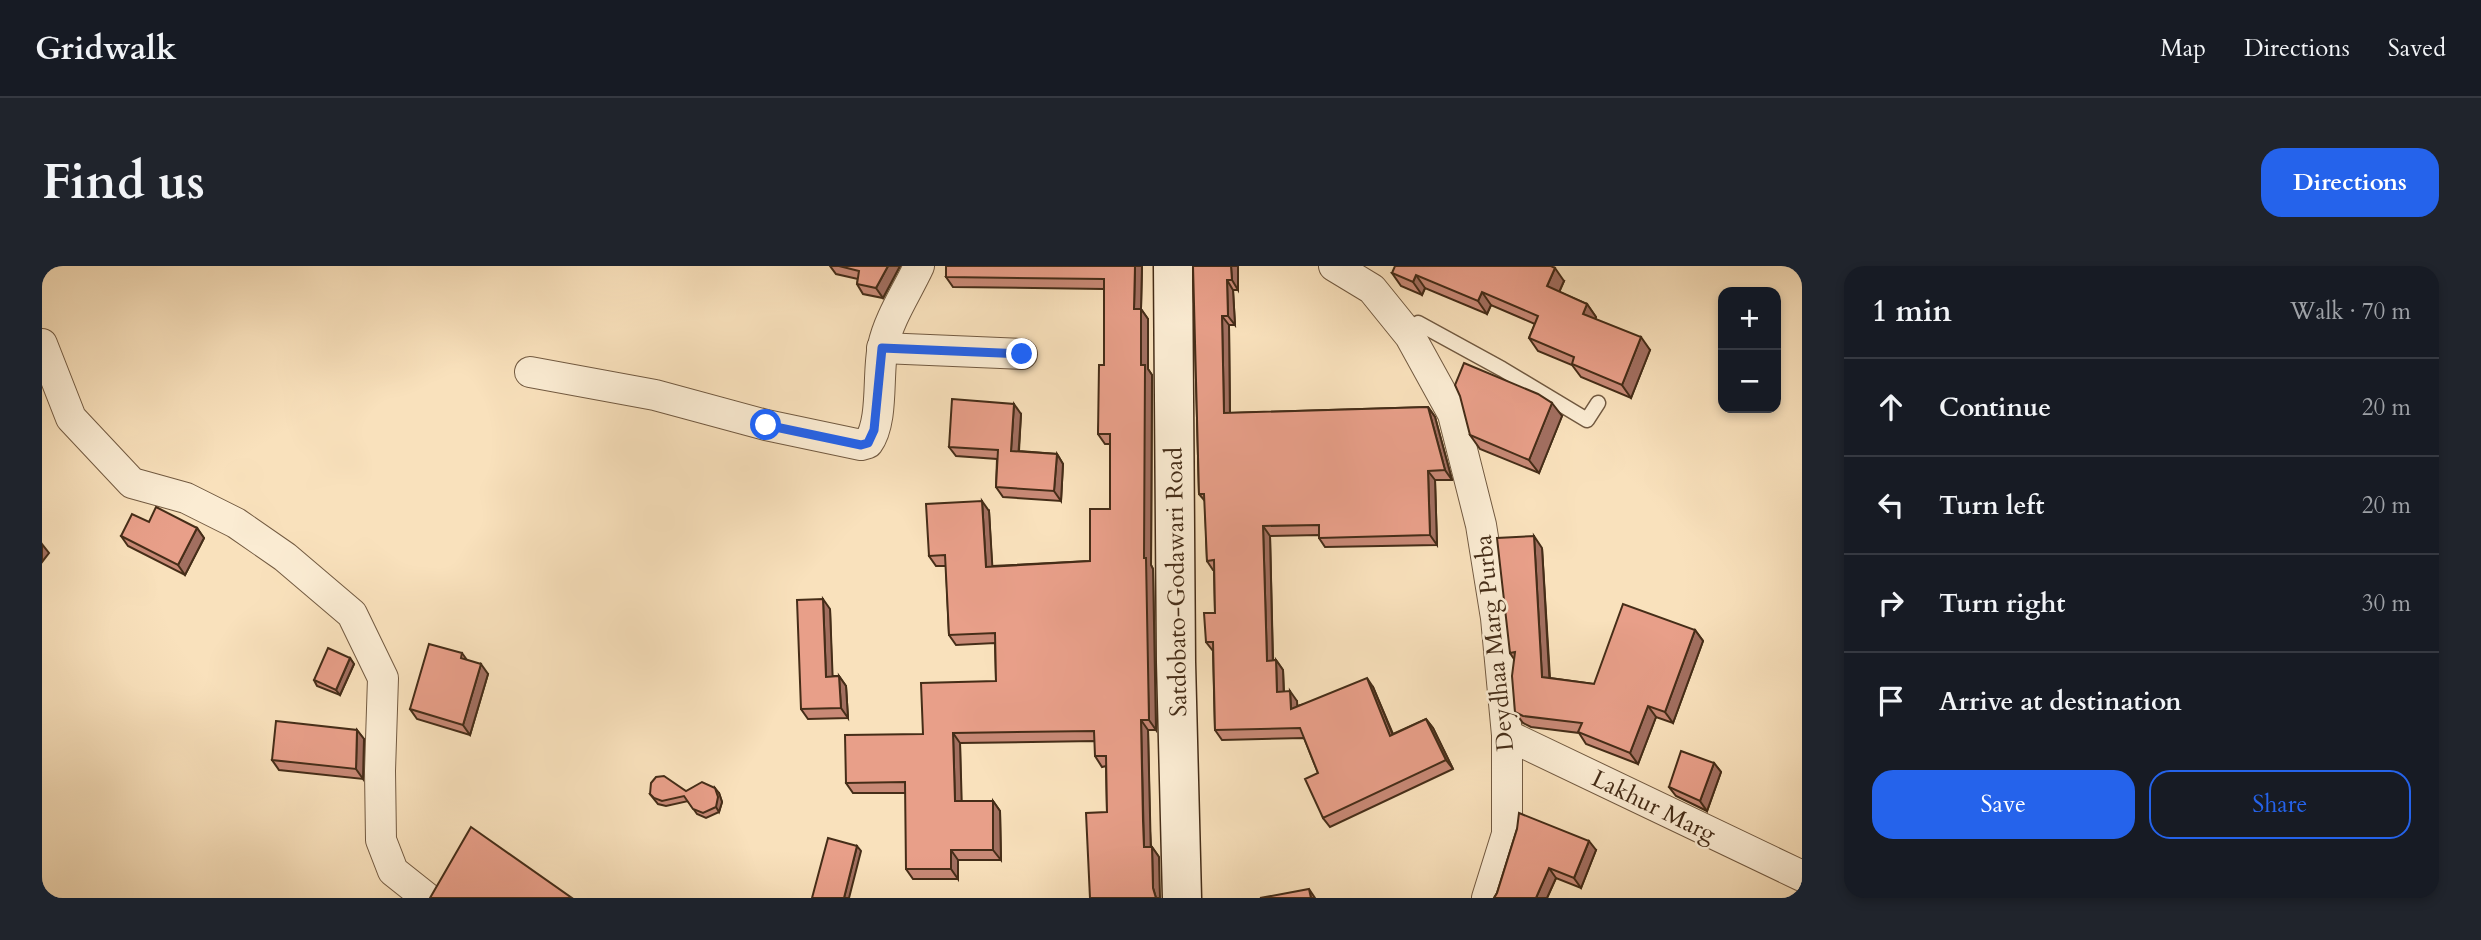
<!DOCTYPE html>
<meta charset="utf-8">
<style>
:root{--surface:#171b24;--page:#20242c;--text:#f1f3f6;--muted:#9ea1a6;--line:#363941;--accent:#2563eb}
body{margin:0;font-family:Cardo,serif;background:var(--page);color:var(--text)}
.controls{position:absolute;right:21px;top:21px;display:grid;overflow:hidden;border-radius:14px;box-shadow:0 4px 10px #0003}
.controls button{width:63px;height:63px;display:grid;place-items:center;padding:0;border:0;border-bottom:2px solid var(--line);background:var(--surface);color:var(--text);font:35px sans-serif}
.stop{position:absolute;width:21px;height:21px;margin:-16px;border:5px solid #2563eb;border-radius:50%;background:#fff}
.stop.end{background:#2563eb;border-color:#fff;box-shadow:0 2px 7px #0008}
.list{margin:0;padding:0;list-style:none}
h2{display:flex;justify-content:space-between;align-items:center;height:91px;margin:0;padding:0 28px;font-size:30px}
h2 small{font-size:23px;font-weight:400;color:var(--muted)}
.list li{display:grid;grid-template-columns:46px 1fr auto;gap:21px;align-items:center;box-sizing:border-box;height:98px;padding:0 28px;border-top:2px solid var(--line)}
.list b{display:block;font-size:26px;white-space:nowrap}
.list em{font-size:23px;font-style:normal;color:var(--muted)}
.actions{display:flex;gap:14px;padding:21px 28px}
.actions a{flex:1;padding:16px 0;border:2px solid var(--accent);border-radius:21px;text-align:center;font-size:24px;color:var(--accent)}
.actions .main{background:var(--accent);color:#fff}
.icon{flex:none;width:38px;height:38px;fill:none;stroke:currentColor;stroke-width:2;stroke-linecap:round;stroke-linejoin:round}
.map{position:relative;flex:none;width:1760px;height:632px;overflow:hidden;border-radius:21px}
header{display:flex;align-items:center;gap:42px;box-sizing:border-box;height:98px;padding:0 35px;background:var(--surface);border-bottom:2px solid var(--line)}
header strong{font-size:33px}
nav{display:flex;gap:38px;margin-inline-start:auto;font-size:24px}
.intro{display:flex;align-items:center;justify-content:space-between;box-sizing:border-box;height:168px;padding:0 42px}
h1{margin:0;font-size:49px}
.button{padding:18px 32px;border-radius:21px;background:var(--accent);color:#fff;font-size:24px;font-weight:700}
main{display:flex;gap:42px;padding:0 42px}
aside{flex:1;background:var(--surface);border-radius:21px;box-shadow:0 4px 10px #0003}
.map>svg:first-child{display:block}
</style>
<header>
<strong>Gridwalk</strong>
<nav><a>Map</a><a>Directions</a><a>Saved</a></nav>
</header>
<div class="intro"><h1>Find us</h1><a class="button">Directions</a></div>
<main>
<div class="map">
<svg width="1760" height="632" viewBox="0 0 1760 632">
<rect width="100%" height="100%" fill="#f9e1bc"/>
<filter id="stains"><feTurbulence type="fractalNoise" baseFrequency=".00286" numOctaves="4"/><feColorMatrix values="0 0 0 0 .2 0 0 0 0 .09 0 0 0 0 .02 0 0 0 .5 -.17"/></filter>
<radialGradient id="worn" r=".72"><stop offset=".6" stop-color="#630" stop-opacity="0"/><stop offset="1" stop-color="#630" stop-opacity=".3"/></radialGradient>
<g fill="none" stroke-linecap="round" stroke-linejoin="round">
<defs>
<path id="lane" d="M1368,70L1376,57L1460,103L1545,154L1556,137"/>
<g id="street">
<path d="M1292,0L1330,23L1368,70L1411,148L1439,259L1454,352L1465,469V568L1445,632"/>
<path d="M0,78L29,152L90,217L144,232L194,257L243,291L310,348L341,412L338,505L339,574L351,605L385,632"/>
<path d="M840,82L980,88"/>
<path d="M488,106L613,129L724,159L819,179L826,177C842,155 835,107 841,80C847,52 865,26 877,0"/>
<path d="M1465,469L1760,610"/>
</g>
<path id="secondary" d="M1131,0L1134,396L1140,632"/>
</defs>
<use href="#lane" stroke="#725a41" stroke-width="17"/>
<use href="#street" stroke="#725a41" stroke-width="32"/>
<use href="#secondary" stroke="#452d18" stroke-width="41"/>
<use href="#lane" stroke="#fbecd3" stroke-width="14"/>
<use href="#street" stroke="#fbecd3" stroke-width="30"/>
<use href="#secondary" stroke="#fbecd3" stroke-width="38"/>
</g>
<g fill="#c88976" stroke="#452d18" stroke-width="2">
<path d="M788,0H858L841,32L821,28L815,18L816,13L794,8Z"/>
<path d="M1100,0L1099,43L1106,53V103L1110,109L1109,299L1111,303L1114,464H1106L1108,565L1109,581H1110L1117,591L1065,546L1064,500L1060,501L1053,490V475L918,477L919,535H951L958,545L959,594H916V613H871L864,603V527H811L804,517L881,468L954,415L953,377L914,379L907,369L904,300H894L887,290L947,245L950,300L1048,295L1068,243V178H1063L1056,168L1062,99V23L911,21L904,11Z"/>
<path d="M1151,0H1196V24H1191L1193,59H1187L1188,147L1386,141L1393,151L1410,214H1393L1395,279L1283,281L1277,272V269L1228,270L1231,394H1234L1241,404L1242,426L1255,435V440L1331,421L1351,468L1384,453L1391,462L1411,503L1288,561L1281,552L1276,507L1262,472L1180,474L1173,464L1171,385L1164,376L1173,347L1172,304H1171L1165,295L1163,235L1157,228Z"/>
<path d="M1350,7L1522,15L1517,26L1545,38L1554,51L1553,53L1608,84L1589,132L1539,111L1530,99L1496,85L1487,72L1493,58L1449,39L1445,48L1383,22L1380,29L1359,20Z"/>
<path d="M979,148L977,185L1015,188L1021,198L1019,235L961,231L954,221L955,193L914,190L907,181Z"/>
<path d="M1520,150L1497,207L1438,183L1428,169Z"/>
<path d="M107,256L155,262L162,272L143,309L86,280L79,270Z"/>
<path d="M1500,282L1508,412L1552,418L1653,364L1661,375L1631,457L1614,451L1596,498L1544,478L1537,467L1489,461L1481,457L1473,446L1472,393L1468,387Z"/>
<path d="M788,343L790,410H797L804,420L806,452L766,453L759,443Z"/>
<path d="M420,387L425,394L446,408L428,469L375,453L368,443Z"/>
<path d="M308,392L312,398L298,429L275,420L272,414Z"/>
<path d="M315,464L322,473L321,513L237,504L230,494Z"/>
<path d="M1672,497L1679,506L1665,545L1634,530L1627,521Z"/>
<path d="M644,525L677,527L680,536L677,546L664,552L655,548L646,535L624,540L616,538L608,528Z"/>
<path d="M1475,563L1554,584L1539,622L1514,612L1505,632H1452L1455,627Z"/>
</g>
<g fill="#a26f60" stroke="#452d18" stroke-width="2">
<path d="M846,0H858L841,32L834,22Z"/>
<path d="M1093,0H1100L1099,43L1106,53V103L1110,109L1109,299L1111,303L1114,464L1107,454L1102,292L1099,99L1092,43Z"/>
<path d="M1189,0H1196V24L1190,14Z"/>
<path d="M1513,2L1522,15L1514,33L1505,20Z"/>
<path d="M1374,9L1383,22L1380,29L1371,16Z"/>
<path d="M1185,14L1191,24L1193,59L1186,50Z"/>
<path d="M1440,26L1449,39L1445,48L1436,35Z"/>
<path d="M1545,38L1554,51L1550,60L1541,48Z"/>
<path d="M1180,50L1187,59L1188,156L1182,147Z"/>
<path d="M1599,71L1608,84L1589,132L1580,119Z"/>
<path d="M1510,137L1520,150L1497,207L1487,194Z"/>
<path d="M972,138L979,148L976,194L969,185Z"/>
<path d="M1386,141L1393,151L1410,214L1403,204Z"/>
<path d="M1015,188L1021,198L1019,235L1012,225Z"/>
<path d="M1386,205L1393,214L1395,279L1388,269Z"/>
<path d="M940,235L947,245L951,311L944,301Z"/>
<path d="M1221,260L1228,270L1231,404L1225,395Z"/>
<path d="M155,262L162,272L143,309L136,299Z"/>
<path d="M1492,270L1500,282L1508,423L1500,411Z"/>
<path d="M0,278L7,287L0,296Z"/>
<path d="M781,333L788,343L791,420L784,411Z"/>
<path d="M1653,364L1661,375L1631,457L1623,446Z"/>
<path d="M308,392L312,398L298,429L294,424Z"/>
<path d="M1234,394L1241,404L1242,436L1235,426Z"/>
<path d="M439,398L446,408L428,469L421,459Z"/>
<path d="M797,410L804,420L806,452L799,442Z"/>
<path d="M1325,412L1331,421L1355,479L1348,470Z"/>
<path d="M1248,425L1255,435L1256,452L1249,443Z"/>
<path d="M1606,440L1614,451L1596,498L1588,487Z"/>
<path d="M1384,453L1391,462L1411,503L1404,494Z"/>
<path d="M1099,454L1106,464L1109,591L1102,581Z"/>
<path d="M315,464L322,473L321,513L314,503Z"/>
<path d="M911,467L918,477L920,545L913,535Z"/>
<path d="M1672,497L1679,506L1665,545L1658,535Z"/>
<path d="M673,522L677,527L680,536L677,546L674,541Z"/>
<path d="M951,535L958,545L959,594L951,584Z"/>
<path d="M1547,575L1554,584L1539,622L1532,612Z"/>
<path d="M815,580L819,585L807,632H802Z"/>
<path d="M1110,581L1117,591L1118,632H1114L1111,622Z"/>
<path d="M909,584L916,594V613L909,603Z"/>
<path d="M1507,602L1514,612L1505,632H1494Z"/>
<path d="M1267,623L1273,632H1269Z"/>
</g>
<g fill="#e89f89" stroke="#452d18" stroke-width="2">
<path d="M797,0H846L834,22L815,18L817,5Z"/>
<path d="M904,0H1093L1092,43H1099V99H1103L1102,292H1104L1107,454H1099L1101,555L1102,581H1110L1111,622L1114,632H1048L1044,547L1065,546L1064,490H1053L1052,465L911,467L913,535H951V584H909V603H864L863,516L804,517L803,469L881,468L879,417L954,415L953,367L907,369L903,289L887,290L884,238L940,235L944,301L1048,295V243H1068V168H1056L1057,99H1062V13L904,11Z"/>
<path d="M1151,0H1189L1190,14H1185L1186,50H1180L1182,147L1386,141L1403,204L1386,205L1388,269L1277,272V259L1221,260L1225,395L1234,394L1235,426L1248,425L1249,443L1325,412L1348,470L1384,453L1404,494L1281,552L1263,513L1276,507L1258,462L1173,464L1171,376H1164L1162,347H1173L1172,294L1165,295L1162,228H1157Z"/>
<path d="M1353,0H1509L1513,2L1505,20L1545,38L1541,48L1599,71L1580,119L1530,98L1532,91L1487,72L1496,50L1440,26L1436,35L1374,9L1371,16L1350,7Z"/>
<path d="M1422,97L1496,128L1510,137L1487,194L1428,169L1418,130L1413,119Z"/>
<path d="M910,133L972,138L969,185L1015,188L1012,225L954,221L956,184L907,181Z"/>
<path d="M114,241L155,262L136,299L79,270L90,248L107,256Z"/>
<path d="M1492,270L1500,411L1552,418L1581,338L1653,364L1623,446L1606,440L1588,487L1536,466L1540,457L1481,450L1473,446L1470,410L1473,386L1468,387L1455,272Z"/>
<path d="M781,333L784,411L797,410L799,442L759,443L755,334Z"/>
<path d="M387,378L420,387L419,392L439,398L421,459L368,443Z"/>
<path d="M286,382L308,392L294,424L272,414Z"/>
<path d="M234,455L315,464L314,503L230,494Z"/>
<path d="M1639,485L1672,497L1658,535L1627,521Z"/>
<path d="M622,510L644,525L660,516L673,522L676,531L674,541L661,547L651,543L642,530L620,535L612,532L608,528L609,517L614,511Z"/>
<path d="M1477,547L1547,575L1532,612L1507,602L1494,632H1452L1455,627L1475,563Z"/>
<path d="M429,561L530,632H388Z"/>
<path d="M786,572L815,580L802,632H770Z"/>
<path d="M1267,623L1269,632H1218Z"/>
</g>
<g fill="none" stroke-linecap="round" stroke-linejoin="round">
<path stroke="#2563eb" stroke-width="9" d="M724,159L819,179L826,177L832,164L840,82L980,88"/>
</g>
<g text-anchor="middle" stroke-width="5" stroke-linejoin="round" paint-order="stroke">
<g font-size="24" fill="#452d18" stroke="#fbecd3">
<text transform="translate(1134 316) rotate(-91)" y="8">Satdobato-Godawari Road</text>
<text transform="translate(1452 377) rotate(-96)" y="8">Deydhaa Marg Purba</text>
<text transform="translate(1612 540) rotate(26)" y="8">Lakhur Marg</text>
</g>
</g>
<rect width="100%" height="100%" filter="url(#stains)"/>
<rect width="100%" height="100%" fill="url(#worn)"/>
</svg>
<div class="controls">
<button>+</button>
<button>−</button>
</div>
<div class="stop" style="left:724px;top:159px"></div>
<div class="stop end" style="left:980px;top:88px"></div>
</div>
<aside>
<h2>1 min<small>Walk · 70 m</small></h2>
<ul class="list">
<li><svg class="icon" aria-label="ahead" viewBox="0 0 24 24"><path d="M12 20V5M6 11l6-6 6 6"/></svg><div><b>Continue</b></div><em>20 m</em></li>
<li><svg class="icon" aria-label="left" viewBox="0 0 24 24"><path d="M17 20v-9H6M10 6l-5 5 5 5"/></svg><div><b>Turn left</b></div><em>20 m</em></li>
<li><svg class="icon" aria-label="right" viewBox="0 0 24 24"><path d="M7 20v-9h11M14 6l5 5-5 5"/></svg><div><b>Turn right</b></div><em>30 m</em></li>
<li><svg class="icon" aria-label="arrive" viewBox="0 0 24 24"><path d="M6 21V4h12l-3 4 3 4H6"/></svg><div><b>Arrive at destination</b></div></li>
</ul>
<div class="actions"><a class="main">Save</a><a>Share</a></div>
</aside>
</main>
